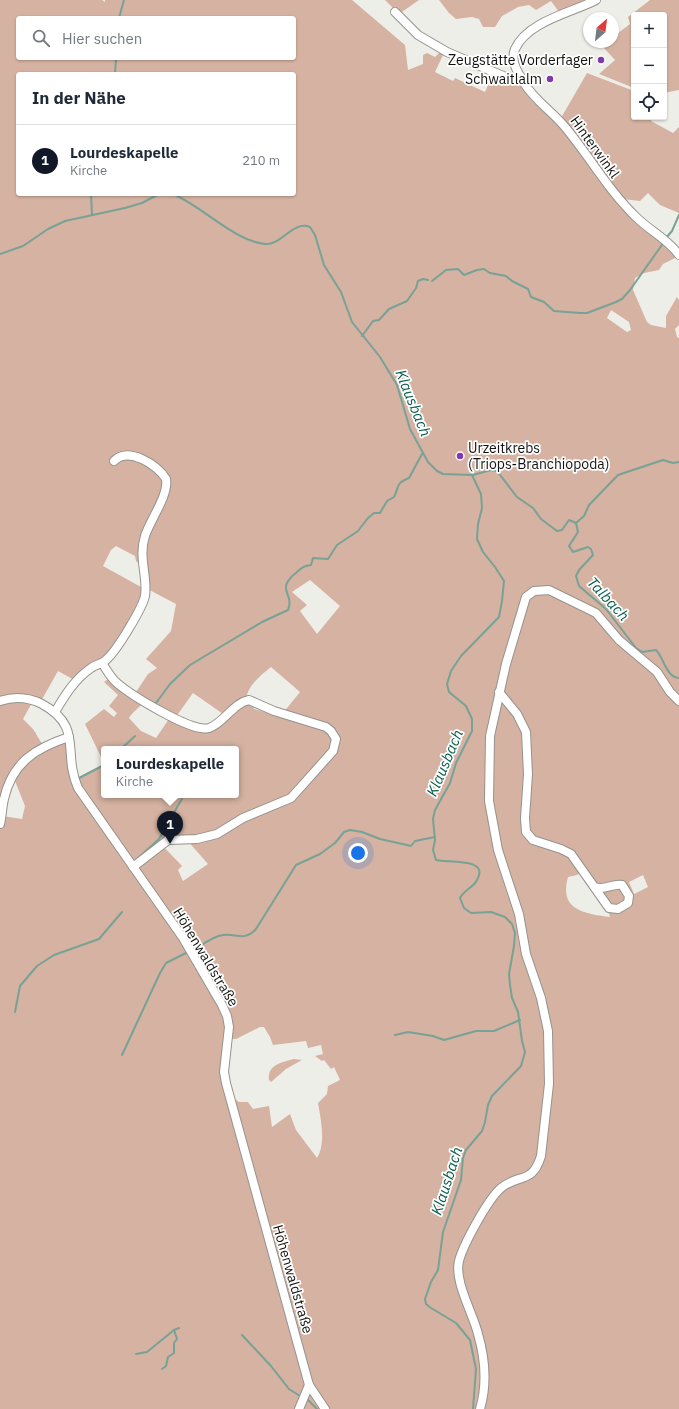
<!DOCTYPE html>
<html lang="de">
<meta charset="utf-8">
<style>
:root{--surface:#fff;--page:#f2f2f3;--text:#1f2937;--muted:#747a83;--line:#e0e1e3;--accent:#111827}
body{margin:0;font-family:"IBM Plex Sans",sans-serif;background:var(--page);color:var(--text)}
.controls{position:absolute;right:12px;top:12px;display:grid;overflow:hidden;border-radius:4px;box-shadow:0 1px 3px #0004}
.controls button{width:36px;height:36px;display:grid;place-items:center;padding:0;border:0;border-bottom:1px solid var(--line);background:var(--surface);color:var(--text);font:20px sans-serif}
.compass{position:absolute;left:583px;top:12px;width:36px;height:36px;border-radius:50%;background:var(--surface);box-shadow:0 1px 3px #0004;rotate:28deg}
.you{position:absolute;left:358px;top:853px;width:14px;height:14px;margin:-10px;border:3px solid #fff;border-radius:50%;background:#1a73e8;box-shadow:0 0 0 6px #1a73e833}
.badge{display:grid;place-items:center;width:26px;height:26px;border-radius:50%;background:var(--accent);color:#fff;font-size:13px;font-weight:700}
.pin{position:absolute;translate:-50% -33px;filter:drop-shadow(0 1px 2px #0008)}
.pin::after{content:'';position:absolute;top:21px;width:14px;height:12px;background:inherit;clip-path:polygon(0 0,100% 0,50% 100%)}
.popup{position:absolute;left:101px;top:746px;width:138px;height:52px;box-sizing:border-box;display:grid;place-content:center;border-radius:4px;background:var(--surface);filter:drop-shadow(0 1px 3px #0005);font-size:13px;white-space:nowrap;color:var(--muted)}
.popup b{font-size:15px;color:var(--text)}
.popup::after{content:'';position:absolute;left:50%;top:100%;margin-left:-8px;border:8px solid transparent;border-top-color:var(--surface)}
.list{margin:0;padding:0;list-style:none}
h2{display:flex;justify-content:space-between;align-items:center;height:52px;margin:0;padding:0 16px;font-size:17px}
h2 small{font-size:13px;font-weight:400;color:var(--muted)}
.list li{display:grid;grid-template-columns:26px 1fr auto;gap:12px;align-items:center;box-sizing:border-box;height:72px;padding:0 16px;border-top:1px solid var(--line)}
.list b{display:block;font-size:15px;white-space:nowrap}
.list p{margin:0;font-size:13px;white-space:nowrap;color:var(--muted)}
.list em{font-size:13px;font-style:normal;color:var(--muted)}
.icon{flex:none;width:22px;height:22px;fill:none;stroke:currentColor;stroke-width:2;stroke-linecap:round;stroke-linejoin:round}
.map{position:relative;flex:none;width:679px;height:1409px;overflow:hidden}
.search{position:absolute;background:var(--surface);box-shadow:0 1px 3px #0004;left:16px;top:16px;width:280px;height:44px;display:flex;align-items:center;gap:10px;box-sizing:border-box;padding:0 14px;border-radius:4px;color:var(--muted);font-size:15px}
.panel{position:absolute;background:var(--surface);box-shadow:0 1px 3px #0004;left:16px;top:72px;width:280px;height:124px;border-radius:4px}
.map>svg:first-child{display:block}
</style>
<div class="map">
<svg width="679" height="1409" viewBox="0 0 679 1409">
<rect width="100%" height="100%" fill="#eeeee9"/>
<g fill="#d5b2a1" fill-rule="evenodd">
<path d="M0,0H102L105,2V0H352L405,45L408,70L423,64V55L427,53L435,57L440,52L443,55L435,72L453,81L455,78L485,92L493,74L511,81L516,80L531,100L565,131L611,193L634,219L666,244L677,257L663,264L659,270L644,273L635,278L633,290L647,322L651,325L666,328V316L677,297L679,300V325L675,329L677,337L679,338V1409H482C488,1387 486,1362 481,1340L479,1342C482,1365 485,1386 479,1409H0V824L2,816L22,819L25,806L13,776L5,797L0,794ZM18,18H294V58H18ZM18,74H294V194H18ZM611,310L629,322L631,330L627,332L607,318ZM116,546L135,556L136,561L143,567L144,587H141L103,566L111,550ZM310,580L340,606L317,634L300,611L307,605L292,592ZM144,587L176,604L171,631L146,659L157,668L148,674L134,695L111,677L104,682L118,695L109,706L117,713L114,717L104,709L85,724L104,763V749H236V795H104V765L75,780L69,737L44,747L33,729L23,719L33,701L40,703L58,671L76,681L90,668L108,659L122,639L142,603L145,596ZM556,590L586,604L584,607L563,599L553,593ZM525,604L501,691L522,718L530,737L531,789L527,827L531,837L564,847L571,852L596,885L600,887C610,885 623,878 629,890C631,893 632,898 631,902L625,908L608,911L610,917C583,913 559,910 568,877L577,875L582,871L568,853L533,842L526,836L524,831L523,812L527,772L525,733L521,722L497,693L520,610ZM271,667L300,692L283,713L277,716L254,709L253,701L246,700C247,686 261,675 271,667ZM193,693L226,716C203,735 196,729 171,716L178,714ZM144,701L171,716L156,738L141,731L129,718C133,711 140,708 144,701ZM171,839H186L208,864L183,881L178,870L182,866L162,845ZM643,875L648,887L634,894L629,882ZM260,1027H264L270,1037L273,1045L306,1041L308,1048L321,1045L323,1054L315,1056L322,1061L324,1060L331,1069L334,1067L340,1080L328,1086L327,1094L318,1103C321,1120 326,1144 317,1158L296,1130L290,1114L272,1127L269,1106L253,1109L248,1102H239L230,1096L224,1071L229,1039H236Z"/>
<path d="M385,0H419L399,14Z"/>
<path d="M439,0H590L559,12L551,1L536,10L529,5L518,7L502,16L495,27H483L479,19L472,17L456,19L449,13Z"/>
<path d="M650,0H679V90L664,93V15H634V88L599,74L615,60L602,46L606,42H613V37L630,24L628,17Z"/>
<path d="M587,73L634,91V117H652L651,121L673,133L679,127V213L660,205L648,193L640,201L623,199L561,118Z"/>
<path d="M622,887L627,901L612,907L600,891Z"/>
<path d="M294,1059L302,1060L286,1069L271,1082L269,1080C267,1065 282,1062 294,1059Z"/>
</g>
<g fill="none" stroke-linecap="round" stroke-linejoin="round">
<g stroke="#78a296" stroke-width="2">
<path d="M119,18L124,0"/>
<path d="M115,74L116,58"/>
<path d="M91,194L92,215"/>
<path d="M173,194C202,206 234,241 265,244C281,246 293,220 310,227L315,235L324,265L341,292L352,322L380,357L397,385L410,429L428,462L437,471L443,474L472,475L481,494L482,508L478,524L477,539L483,552L495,567L504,581L502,601L499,617L461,656L451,671L447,684L449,692L466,706L472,719V731L456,763L450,783L435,810L433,819L435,840L433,850L436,860C447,863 490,857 477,880C474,887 464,890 460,898L464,908L471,913L491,912L505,917L512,924L515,933L514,946L509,974L510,985L512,998L518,1012L522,1041L525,1052L521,1066L492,1096L488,1105L485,1122L482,1131L466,1150L463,1158L461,1180L443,1232L438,1270L431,1282L425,1299L426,1304L431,1308L456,1323L470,1340L476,1369L473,1409"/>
<path d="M666,238L672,231L679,215"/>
<path d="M0,254L23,246L48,229L65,221L125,208L142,203L159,194"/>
<path d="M432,281L446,270L458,269L464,275L477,270L484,269L490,273L506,276L512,281L528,289L531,297L544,302L554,311L580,313H587L616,302L622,299L630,290L664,242"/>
<path d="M362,336L373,321L379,320L389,309L407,301L416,288L418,281L423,279L428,280"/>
<path d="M473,475L491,470L497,471L517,497L533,508L541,519L557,531L562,530L569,520L576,523L578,532L569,546L573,552L588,547L591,549L593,555L579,570L576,576L579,586L606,609L636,648L642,652L656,650C664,658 666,677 679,678"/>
<path d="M576,523L584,516L589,505L618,475L663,460L673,463L679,462"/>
<path d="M156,703L170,684L190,665L262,622L288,610C295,593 274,590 297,572C303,567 303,566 311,565L313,558L328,559L337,545L358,531L368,518L374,513H380L387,501L394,497C400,485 395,484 409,478L422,454"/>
<path d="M121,749L135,736"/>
<path d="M79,778L104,765"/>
<path d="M136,860L159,839L184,795"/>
<path d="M194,950C202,945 213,936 223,935C236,933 244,942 256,929L296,865L320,854L335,843L344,832L350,830L362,832L380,839L407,845L411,846L415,841L435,837"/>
<path d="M15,1012L20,986L37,966L54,955L99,939L122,912"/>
<path d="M395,1035L408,1032L433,1036L444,1040L476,1031H494L520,1020"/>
<path d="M122,1055L160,973L166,963L188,952"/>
<path d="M242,1335L271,1366L289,1389L300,1396"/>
<path d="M136,1354L147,1352L174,1330"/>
<path d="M162,1369L166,1366L168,1357L174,1353V1343L177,1339L174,1330L179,1328"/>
<path d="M307,1399L317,1409"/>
</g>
<defs>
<g id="minor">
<path d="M596,0C571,13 528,21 515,49C510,61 518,73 524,83C535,101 552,111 565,127C590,157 608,190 636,217C650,231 668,239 679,255"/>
<path d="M395,12L418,35L447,52L508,78L520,76"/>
<path d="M102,663C107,670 110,677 117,683C131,695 192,733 209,728C224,723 233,703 249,700L274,711L326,727L331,731L336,739L333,751L291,798L243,818L217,834L197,839L168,840L133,867"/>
<path d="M499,692L517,714L526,732L528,774L525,818L526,832L533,840L561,849L571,854L609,908L618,909L628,903L629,896L622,885C612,883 605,891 595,887"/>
<path d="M0,701C15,696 28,697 42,704C84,727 62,752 78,788L183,938L222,1005L227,1016L229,1027L224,1072L226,1083L309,1385L325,1409"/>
<path d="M55,712C65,695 75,679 91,668C96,664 103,664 107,659C117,650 142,609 145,596C148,577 138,557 145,536C150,520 169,495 166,479C158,465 128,446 114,461"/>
<path d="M0,824C2,816 2,807 4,799C12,763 35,748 69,737"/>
<path d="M299,1409L309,1385"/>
<path d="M480,1409C487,1385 485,1358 478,1334C473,1313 454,1282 459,1261C463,1245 488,1199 501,1188C519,1173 532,1185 541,1156L549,1084L548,1031L541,998L526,954L519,914L498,850L489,801L490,736L506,664L526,597L534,591L549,590L596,613L619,640L657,672L670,692L679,701"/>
</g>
</defs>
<use href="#minor" stroke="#93938f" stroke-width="10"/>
<use href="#minor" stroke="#fff" stroke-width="8"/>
</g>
<g fill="#8039ac" stroke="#fff" stroke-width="1.5">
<circle cx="601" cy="60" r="4"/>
<circle cx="550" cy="79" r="4"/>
<circle cx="460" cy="456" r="4"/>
</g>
<g text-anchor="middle" stroke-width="3.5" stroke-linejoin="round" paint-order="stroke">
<g font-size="14" fill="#11110f" stroke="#fff" text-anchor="end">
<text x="593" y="65">Zeugstätte Vorderfager</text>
<text x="542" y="84">Schwaitlalm</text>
<text x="468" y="453" text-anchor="start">Urzeitkrebs<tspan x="468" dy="16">(Triops-Branchiopoda)</tspan></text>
</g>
<g font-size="14" fill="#11110f" stroke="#fff">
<text transform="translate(595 147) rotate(54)" y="5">Hinterwinkl</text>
<text transform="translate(206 957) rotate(59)" y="5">Höhenwaldstraße</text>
<text transform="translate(293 1279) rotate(74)" y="5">Höhenwaldstraße</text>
</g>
<g font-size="15" font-style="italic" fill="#075e4d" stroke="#fff">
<text transform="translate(413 403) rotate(68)" y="5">Klausbach</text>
<text transform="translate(608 599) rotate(47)" y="5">Talbach</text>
<text transform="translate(445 763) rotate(-67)" y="5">Klausbach</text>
<text transform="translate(447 1181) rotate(-72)" y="5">Klausbach</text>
</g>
</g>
</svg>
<div class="controls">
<button>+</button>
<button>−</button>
<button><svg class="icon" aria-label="locate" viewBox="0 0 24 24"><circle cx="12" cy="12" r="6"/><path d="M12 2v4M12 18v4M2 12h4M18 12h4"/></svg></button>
</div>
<svg class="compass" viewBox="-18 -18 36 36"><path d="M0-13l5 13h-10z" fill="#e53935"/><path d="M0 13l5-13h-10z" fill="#747a83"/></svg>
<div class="you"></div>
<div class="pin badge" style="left:170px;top:844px">1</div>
<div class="popup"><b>Lourdeskapelle</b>Kirche</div>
<div class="search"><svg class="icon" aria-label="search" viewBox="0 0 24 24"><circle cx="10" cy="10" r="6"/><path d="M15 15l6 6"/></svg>Hier suchen</div>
<section class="panel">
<h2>In der Nähe<small></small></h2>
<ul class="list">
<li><span class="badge">1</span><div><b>Lourdeskapelle</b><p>Kirche</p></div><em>210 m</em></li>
</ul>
</section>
</div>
